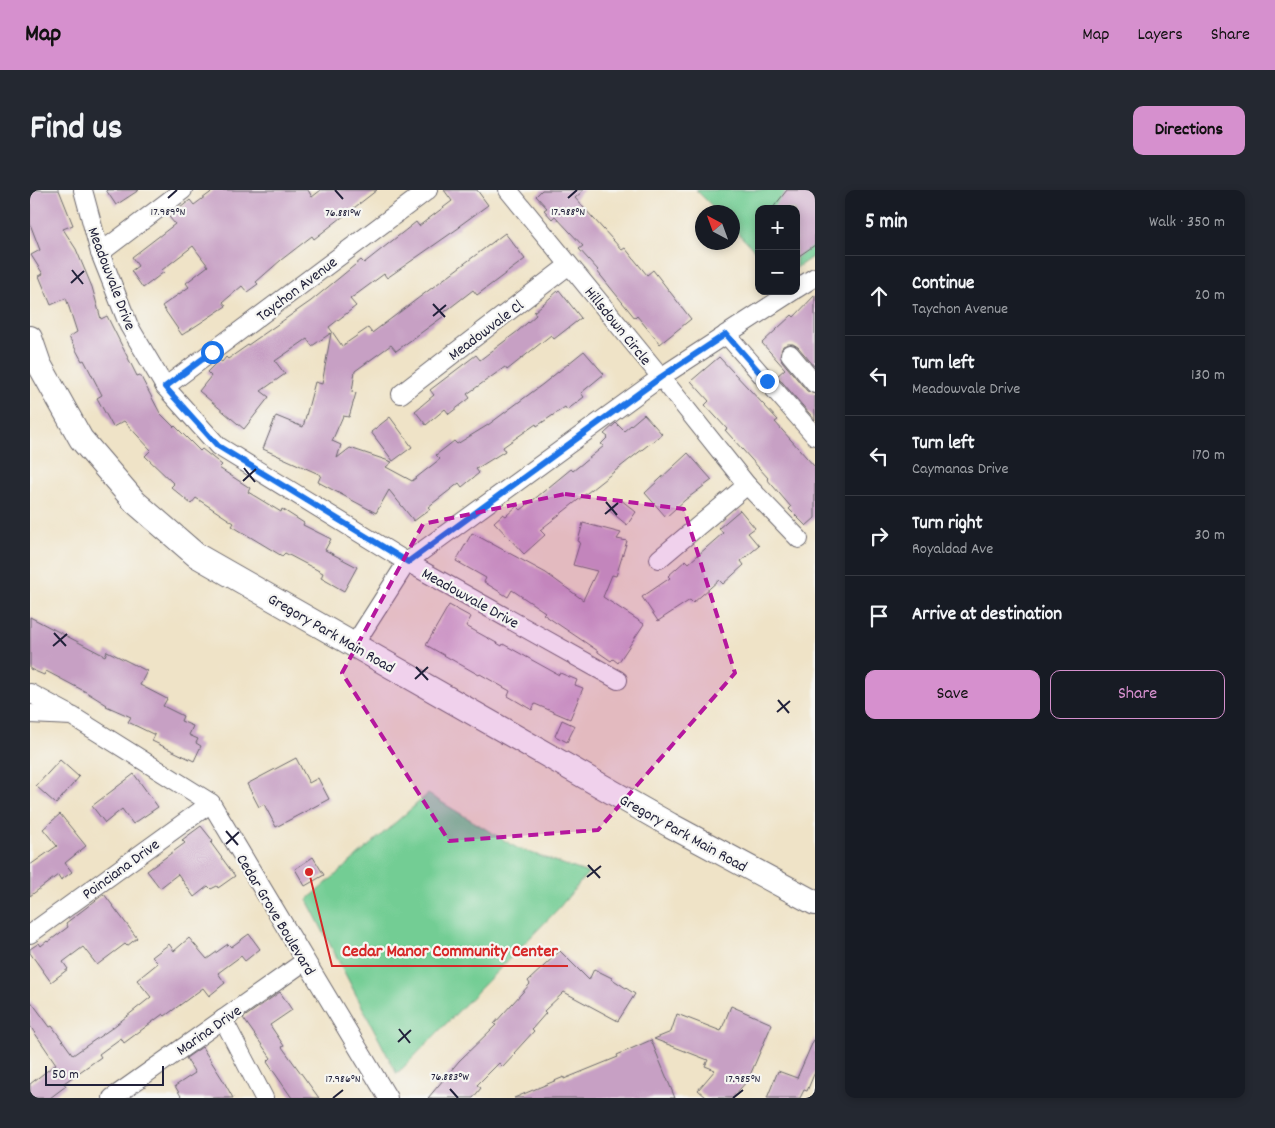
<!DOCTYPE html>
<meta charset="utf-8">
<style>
:root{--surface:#171b24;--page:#242831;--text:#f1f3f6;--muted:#9ea1a6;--line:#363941;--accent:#d690ce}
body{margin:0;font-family:Dekko,sans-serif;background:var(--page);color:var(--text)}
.controls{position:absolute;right:15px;top:15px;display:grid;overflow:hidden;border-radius:10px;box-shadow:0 2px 8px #0003}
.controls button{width:45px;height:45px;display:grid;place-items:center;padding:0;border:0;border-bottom:1px solid var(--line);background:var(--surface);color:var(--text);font:25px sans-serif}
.compass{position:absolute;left:665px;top:15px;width:45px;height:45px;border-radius:50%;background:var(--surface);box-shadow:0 2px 8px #0003;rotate:319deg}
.scale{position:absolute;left:15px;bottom:12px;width:119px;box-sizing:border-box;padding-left:5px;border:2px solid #22223b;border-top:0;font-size:14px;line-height:18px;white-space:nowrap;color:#22223b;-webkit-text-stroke:4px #f6f6f2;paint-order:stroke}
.stop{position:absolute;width:15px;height:15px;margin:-11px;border:4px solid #1a73e8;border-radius:50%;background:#fff}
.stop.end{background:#1a73e8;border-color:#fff;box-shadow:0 1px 5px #0008}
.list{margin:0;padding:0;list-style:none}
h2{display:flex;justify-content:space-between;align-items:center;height:65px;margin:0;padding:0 20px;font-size:21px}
h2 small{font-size:16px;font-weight:400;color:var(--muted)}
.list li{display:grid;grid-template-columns:32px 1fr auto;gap:15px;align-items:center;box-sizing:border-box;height:80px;padding:0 20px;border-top:1px solid var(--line)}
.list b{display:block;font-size:19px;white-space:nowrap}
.list p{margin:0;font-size:16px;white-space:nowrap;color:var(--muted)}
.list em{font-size:16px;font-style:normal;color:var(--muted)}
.actions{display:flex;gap:10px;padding:15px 20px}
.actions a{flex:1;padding:11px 0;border:1px solid var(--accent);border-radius:10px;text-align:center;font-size:18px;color:var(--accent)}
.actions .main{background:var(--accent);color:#111}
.icon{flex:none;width:28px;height:28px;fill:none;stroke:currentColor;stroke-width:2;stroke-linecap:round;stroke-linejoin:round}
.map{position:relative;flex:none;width:785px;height:908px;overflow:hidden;border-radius:10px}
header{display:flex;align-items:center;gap:30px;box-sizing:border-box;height:70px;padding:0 25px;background:var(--accent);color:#111}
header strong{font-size:24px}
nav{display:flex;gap:28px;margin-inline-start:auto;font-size:18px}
.intro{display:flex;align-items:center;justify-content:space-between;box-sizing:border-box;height:120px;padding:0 30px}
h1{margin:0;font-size:35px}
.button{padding:12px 22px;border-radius:10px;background:var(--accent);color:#111;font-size:18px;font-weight:700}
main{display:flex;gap:30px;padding:0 30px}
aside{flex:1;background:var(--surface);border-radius:10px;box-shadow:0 2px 8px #0003}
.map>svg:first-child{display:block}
</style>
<header>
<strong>Map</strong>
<nav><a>Map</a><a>Layers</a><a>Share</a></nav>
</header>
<div class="intro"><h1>Find us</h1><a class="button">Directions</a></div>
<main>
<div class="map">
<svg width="785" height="908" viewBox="0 0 785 908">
<rect width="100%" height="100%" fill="#f6f6f2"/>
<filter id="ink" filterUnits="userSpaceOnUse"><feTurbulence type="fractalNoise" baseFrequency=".02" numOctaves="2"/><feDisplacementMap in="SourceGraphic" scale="10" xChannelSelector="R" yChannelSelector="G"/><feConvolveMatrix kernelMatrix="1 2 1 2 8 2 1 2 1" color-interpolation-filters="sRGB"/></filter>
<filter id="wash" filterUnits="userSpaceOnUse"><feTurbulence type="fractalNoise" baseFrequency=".0096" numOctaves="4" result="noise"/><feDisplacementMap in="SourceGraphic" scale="20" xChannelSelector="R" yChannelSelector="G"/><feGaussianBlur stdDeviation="1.12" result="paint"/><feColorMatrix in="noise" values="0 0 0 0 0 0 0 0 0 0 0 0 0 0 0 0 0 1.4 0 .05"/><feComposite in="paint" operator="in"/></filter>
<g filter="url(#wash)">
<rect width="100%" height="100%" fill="#efe3c7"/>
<g fill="#73cd94" stroke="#4a7868">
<path d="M666,0H785V65L766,78V19H729V65L703,38L702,22H688Z"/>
<path d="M398,604L487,658L558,683L528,719L367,884L277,710Z"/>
</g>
<g id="blocks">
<g fill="#c7a0c4">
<path d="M0,0H29L43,35L33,39L46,59L62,97L71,129L77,126L107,186L110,185L130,223L144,237L145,236L170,261L172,259L192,275L189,278L220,298L218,302L251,322L252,319L274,333L273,335L301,349L295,360L327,377L314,401L291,388L293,383L255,363L252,366L202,336L204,333L166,308L161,314L141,297L144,294L115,266L121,260L94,231L83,237L67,208L72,205L54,170L52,171L39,147L47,142L36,108L21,115L9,86L13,84L1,65L10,60L0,34Z"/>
<path d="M76,0H109L86,15Z"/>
<path d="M184,0H278L282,7L291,0H347L284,49L282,46L251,70L226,92L228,94L217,102L212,96L193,112L196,116L152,145L132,116L159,97L156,93L178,76L163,56L132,80L134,82L113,98L101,81L108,76L102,67L145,34L139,27L160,10L164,15Z"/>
<path d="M414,0H447L458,15L429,36L430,37L357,88L354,84L320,109L326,116L299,137L312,156L338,138L342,143L475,43L495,69L447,105L443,100L412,124L414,126L366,161L361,155L325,181L322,202L326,203L319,227L313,226L302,251L311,255L307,268L320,258L362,272L356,277L382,291L410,269L406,265L424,251L427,254L458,235L513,194L554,161L574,184L551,203L554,207L537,220L535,217L507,236L506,234L473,257L475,261L446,279L449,283L432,297L429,293L398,317L400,319L384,331L359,300L346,323L288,292L291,285L233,259L246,226L273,237L285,192L292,194L301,143L282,156L277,149L245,171L255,184L231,201L239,207L214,239L169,201L181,186L177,182L189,170L192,172L196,167L198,169L281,111L331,70L334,73L386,32L389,36L422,11Z"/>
<path d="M512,0H554L545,8L592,60L595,58L617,85L623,80L661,129L630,154L607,126L605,128L567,81L568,80L549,59L553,56L525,26L522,29L514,20L517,18L506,6Z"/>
<path d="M757,0H785V55L766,68V19H742Z"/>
<path d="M529,100L551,128L524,149L521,145L477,180L475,177L437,204L440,208L419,224L415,219L396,235L385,221L404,205L400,200L446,165L450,170L488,141L506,125L504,122Z"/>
<path d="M785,105V177L768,157L763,154H758L753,156L750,165L752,171L777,201L785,204V230L747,186L755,179L732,153L762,125L764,127Z"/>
<path d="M689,167L748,230L745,232L785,277V328L776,336L759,319L761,317L737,289L738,288L695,240L697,239L675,215L679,211L661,191Z"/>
<path d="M614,224L632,244L510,340L515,345L494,364L464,332L473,324L476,326L487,316L491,320L541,279L543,281L574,256L571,254L578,247L574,244L586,233L594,241Z"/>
<path d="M360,227L382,257L363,271L341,242Z"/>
<path d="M658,263L682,290L655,310L636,327L615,303Z"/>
<path d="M590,309L606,322L597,335L580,321Z"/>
<path d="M710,320L725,338L718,343L729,356L711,371L714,375L693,394L689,390L663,413L660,410L628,431L612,407L640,388L638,386L656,370L659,373L693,343L689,338Z"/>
<path d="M553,333L591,343L587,349L597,351L586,386L582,385L573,407L614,434L588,473L583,469L581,471L568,462V461L513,424L515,422L482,400L478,407L454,392L456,388L426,371L442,343L516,383L553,410L567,381L543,375L550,352L548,351Z"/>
<path d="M419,415L441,427L436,436L472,456L473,454L529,485L530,483L547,490L545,495L553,498L540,529L505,514L502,520L478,506L480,501L450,484L449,485L396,455Z"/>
<path d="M0,427L75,466L77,461L117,481L110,495L137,509L133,516L153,526L151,531L163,536L159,545L168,549L166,553L171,556L164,571L122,551L125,545L98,532L101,527L76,516L77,515L56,502L16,481L14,485L0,479Z"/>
<path d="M532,530L545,536L537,552L525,546Z"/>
<path d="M266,568L279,593L288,588L299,609L246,637L234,614L229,617L217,594Z"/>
<path d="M30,570L49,587L26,614L6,596Z"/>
<path d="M104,584L128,617L103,634L92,619L75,633L62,616Z"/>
<path d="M30,624L56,656L35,673L42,682L31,690L28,685L0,706V675L27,656L13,639Z"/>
<path d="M171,636L183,651L181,653L205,686L188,698L187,696L181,699L178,696L164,707L148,684L130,698L117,681L155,653L152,650Z"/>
<path d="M283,667L294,685L275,696L265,679Z"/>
<path d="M74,704L107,748L97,756L95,754L67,775L53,757L33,772L38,779L21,792L0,763V759L9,753L11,756L17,751L18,752L38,737L36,733Z"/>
<path d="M219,744L230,759L215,771L211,766L188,783L195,793L179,806L173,798L135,826L133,824L94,853L91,848L69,864L71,867L34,893L36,896L20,908H0V894L26,874L0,836V810L20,837L22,836L43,865L82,838L121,807L107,790L128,773L122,767L139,754L144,761L159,748L177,769L198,754L201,757Z"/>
<path d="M530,761L559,790L564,779L582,788V789L605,804L588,831L534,802L514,821L516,823L502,839L504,841L484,863L485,864L473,877L469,873L447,895L451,898L443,908H398L429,871L466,835L464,834L500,794L498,791Z"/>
<path d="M250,802L262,820L240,835L254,856L252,857L289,908H262L237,872L241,868L213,828Z"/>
<path d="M701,816L742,834L718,890L702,908H677L668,900L685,880L675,876L678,870L624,849L641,842L647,824L691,841Z"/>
<path d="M785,847V882L777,901L774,900L770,908H737L748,881L767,888Z"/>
<path d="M621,850L645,908H484L534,887V889L588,867L587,865Z"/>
<path d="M172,857L193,890L203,908H152L145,896L165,883L156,868Z"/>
</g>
</g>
</g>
<g filter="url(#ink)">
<use href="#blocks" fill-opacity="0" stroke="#6a666c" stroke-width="1"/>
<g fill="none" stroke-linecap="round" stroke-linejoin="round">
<defs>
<g id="street">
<path d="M53,0L70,63L99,136L135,197L188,256L377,372L588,490"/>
<path d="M478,0L631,187L717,295L769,349"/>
<path d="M70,63L153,0"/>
<path d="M766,99L785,87"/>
<path d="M696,144L785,246"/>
<path d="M760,164L785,194"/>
<path d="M135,197L398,0"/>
<path d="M371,204L539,75"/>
<path d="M629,369L717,295"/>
<path d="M324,455L377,372L631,187L763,101"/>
<path d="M0,503L37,523"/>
<path d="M0,524L42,526L181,613L358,908"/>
<path d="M0,744L181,613"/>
<path d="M193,829L234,908"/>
<path d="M82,908L275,771"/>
</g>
<path id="secondary" d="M0,148L9,174L51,249L105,312L166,365L640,635L785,713"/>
</defs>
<use href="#street" stroke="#6a666c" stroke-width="20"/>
<use href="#secondary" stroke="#6a666c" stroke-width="26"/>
<use href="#street" stroke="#fff" stroke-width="18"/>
<use href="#secondary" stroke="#fff" stroke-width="24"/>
</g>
</g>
<g fill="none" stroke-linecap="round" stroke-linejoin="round" filter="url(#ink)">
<path stroke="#1a73e8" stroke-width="6" d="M182,162L135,197L188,256L378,372L631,187L696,144L737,191"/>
</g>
<path fill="#b5179e" fill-opacity="0.2" stroke="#b5179e" stroke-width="4" stroke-dasharray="10 6" stroke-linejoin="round" d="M535,304L654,319L705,483L568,640L419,651L312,483L393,334Z"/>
<path fill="none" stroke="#22223b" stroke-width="2" d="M305,0L313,9M138,8L147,0M538,8L547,0M42,80L53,94M41,93L54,81M403,114L415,127M403,126L416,115M214,278L225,292M213,291L226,279M576,312L587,325M575,324L588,313M24,443L36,456M23,456L37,444M386,477L398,490M385,489L398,477M748,510L759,523M747,522L760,511M196,641L208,655M196,654L209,642M558,675L570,688M557,687L571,676M369,839L380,853M368,852L381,840M420,899L428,908M303,908L313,900M703,908L713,900"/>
<g text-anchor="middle" stroke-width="4.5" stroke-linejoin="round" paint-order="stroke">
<g font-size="16" fill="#22223b" stroke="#f6f6f2">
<text transform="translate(83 88) rotate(69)" y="6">Meadowvale Drive</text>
<text transform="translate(266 98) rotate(-37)" y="6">Taychon Avenue</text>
<text transform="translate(589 135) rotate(51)" y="6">Hillsdown Circle</text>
<text transform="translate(455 139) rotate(-37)" y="6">Meadowvale Cl</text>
<text transform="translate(441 407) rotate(29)" y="6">Meadowvale Drive</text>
<text transform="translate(302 442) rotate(30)" y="6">Gregory Park Main Road</text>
<text transform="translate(654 642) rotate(29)" y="6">Gregory Park Main Road</text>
<text transform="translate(90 678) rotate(-36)" y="6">Poinciana Drive</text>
<text transform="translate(247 724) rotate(59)" y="6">Cedar Grove Boulevard</text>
<text transform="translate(178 839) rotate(-35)" y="6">Marina Drive</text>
</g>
</g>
<g font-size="12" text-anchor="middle" fill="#22223b" stroke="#f6f6f2" stroke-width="4.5" stroke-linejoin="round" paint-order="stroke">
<text x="538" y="25">17.988°N</text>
<text x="138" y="25">17.989°N</text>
<text x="313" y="26">76.881°W</text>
<text x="420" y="890">76.883°W</text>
<text x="313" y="892">17.986°N</text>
<text x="713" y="892">17.985°N</text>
</g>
<path fill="none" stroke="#d62828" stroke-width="2" d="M279 682L302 776H538"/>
<circle fill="#d62828" stroke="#f6f6f2" stroke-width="2" cx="279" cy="682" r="5"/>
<g font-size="18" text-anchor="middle" font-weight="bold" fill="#d62828" stroke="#f6f6f2" stroke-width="4.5" stroke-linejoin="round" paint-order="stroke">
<text x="420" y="766">Cedar Manor Community Center</text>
</g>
</svg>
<div class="controls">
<button>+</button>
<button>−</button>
</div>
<svg class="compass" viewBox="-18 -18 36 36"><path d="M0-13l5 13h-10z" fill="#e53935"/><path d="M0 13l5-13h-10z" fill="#9ea1a6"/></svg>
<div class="scale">50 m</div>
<div class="stop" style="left:182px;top:162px"></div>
<div class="stop end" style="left:737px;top:191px"></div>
</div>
<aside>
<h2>5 min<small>Walk · 350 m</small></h2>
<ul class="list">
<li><svg class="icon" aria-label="ahead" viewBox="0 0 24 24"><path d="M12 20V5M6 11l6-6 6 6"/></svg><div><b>Continue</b><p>Taychon Avenue</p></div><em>20 m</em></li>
<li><svg class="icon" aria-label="left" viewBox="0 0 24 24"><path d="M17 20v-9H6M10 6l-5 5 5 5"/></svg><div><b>Turn left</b><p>Meadowvale Drive</p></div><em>130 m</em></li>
<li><svg class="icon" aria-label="left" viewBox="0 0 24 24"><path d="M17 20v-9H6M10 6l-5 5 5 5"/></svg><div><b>Turn left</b><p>Caymanas Drive</p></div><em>170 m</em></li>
<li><svg class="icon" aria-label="right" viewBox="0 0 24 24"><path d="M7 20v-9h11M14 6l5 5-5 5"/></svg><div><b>Turn right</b><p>Royaldad Ave</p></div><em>30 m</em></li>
<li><svg class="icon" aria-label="arrive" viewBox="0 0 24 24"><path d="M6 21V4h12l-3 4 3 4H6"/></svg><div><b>Arrive at destination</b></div></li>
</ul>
<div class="actions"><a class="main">Save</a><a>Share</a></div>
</aside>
</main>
